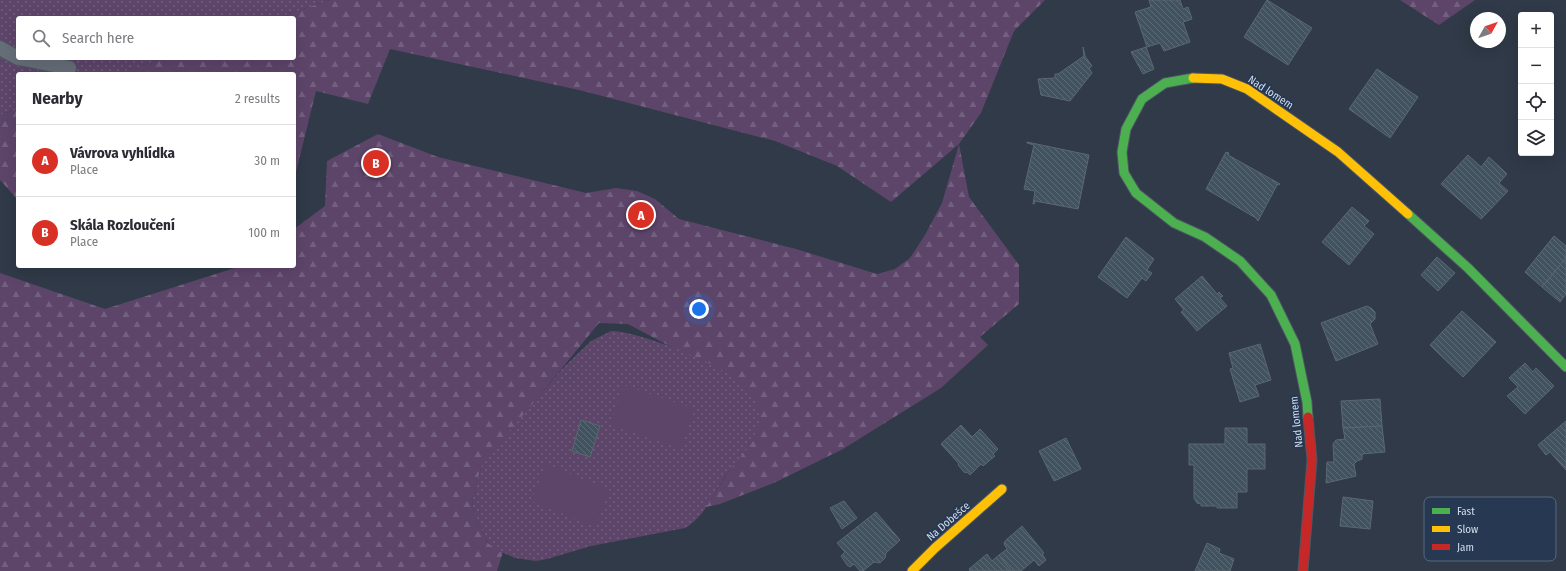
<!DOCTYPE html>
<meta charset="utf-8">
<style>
:root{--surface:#fff;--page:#f2f2f3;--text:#2b2b33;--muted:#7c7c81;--line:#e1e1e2;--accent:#d93025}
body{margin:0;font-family:"Fira Sans Condensed",sans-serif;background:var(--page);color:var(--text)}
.controls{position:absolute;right:12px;top:12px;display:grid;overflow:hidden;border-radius:4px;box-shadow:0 4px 16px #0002}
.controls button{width:36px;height:36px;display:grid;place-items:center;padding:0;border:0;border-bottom:1px solid var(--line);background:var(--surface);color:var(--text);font:20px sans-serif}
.compass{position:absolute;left:1470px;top:12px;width:36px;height:36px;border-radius:50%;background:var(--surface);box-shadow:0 4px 16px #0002;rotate:50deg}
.you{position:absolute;left:699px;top:309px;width:14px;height:14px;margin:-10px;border:3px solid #fff;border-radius:50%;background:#1a73e8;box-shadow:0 0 0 6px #1a73e833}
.badge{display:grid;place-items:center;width:26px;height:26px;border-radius:50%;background:var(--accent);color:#fff;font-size:13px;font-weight:700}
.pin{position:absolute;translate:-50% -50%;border:2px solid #fff;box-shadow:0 1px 4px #0006}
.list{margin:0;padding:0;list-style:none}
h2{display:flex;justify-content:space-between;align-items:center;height:52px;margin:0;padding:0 16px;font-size:17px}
h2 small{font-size:13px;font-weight:400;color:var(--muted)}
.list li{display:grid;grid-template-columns:26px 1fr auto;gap:12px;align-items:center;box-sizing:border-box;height:72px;padding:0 16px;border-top:1px solid var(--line)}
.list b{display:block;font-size:15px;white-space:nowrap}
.list p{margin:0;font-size:13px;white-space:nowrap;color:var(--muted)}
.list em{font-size:13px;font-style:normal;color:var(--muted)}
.icon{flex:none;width:22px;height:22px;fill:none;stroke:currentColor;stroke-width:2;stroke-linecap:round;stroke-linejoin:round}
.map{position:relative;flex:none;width:1566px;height:571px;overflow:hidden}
.search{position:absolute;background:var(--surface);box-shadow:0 4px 16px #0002;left:16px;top:16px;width:280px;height:44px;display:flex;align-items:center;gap:10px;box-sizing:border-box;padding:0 14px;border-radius:4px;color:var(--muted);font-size:15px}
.panel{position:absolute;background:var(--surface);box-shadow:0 4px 16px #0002;left:16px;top:72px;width:280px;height:196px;border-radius:4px}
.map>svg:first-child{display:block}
</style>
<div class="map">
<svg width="1566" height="571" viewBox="0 0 1566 571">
<defs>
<pattern id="forest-firs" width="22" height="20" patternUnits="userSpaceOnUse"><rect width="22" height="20" fill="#5d456a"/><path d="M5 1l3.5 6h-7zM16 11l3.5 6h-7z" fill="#735f7f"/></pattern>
<pattern id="park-dots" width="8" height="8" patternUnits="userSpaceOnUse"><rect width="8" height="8" fill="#5d456a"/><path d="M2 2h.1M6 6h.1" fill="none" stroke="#735f7f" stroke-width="1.8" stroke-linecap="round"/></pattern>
<pattern id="building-back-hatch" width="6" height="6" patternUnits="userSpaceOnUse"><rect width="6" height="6" fill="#425360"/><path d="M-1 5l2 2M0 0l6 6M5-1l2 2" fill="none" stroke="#5c6b77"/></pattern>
</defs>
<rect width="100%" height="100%" fill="#303a48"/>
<g fill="url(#forest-firs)">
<path d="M329,0H1045L1014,31L981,113L959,144L969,197L1019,265V304L980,337L988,345L941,388L843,449L776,482L720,504L706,507L731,468L751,442L756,433L742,383L724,371L675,349L628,324L599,323L481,467L472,502L474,513L488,543L503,552L497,571H0V273L105,309L241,266H294V229L325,206L327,161L378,134L438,157L586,193L616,188L637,191L655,199L679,219L796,249L877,274L895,269L910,258L925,235L942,203L959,144L891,202L837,166L775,141L579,90L390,49L368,104L316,91L294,180V74H117L163,58H294V18H277Z"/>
<path d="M1400,0H1475L1439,25Z"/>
<path d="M18,109V200L0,180V115Z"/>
</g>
<g fill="url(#park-dots)">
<path d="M0,0H329L277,18H18V58H163L117,74H18V109L0,115Z"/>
<path d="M611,331C639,331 721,364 742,383C753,393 759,405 759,420C759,441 738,458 727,474C714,492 705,517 685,528L591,546L547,559L536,561L515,558L497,550L488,543L474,513L472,502L481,467L490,454L562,369L591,341Z"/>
</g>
<g fill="#5d456a">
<path d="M623,385L695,409L681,449L610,425Z"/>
<path d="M546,464L610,490L595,527L531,501Z"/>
</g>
<g fill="url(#building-back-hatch)" stroke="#5b6771">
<path d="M1149,0H1180L1183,9L1188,7L1192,19L1183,22L1190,42L1164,51L1160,43L1147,47L1135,12L1151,7Z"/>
<path d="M1267,0L1312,28L1288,65L1244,37Z"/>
<path d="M1083,47L1085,56L1092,66L1089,68L1092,73L1070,101L1041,95L1038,79L1055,78V74H1058L1084,56Z"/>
<path d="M1146,47L1154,69L1143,74L1131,52Z"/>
<path d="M1377,69L1418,97L1390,138L1349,109Z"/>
<path d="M1027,142L1089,155L1078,209L1035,201L1034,204H1033L1035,191L1024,189L1034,145L1027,143Z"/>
<path d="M1226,152L1229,153L1228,155L1280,184L1277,185L1258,221L1256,218L1206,189Z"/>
<path d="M1468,155L1481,167L1489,157L1507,174L1499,183L1508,191L1481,219L1441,184Z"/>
<path d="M1352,207L1369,221L1364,226L1374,234L1349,265L1322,242Z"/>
<path d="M1554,236L1566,246V258L1542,287L1525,272Z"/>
<path d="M1126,237L1154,259L1147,270L1152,273L1146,281L1142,278L1127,298L1098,277Z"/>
<path d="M1437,257L1455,273L1438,291L1421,275Z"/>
<path d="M1566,258V294L1560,302L1542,287Z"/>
<path d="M1202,276L1217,294L1219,292L1223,296L1220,298L1227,306L1197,331L1181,312L1184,310L1175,299Z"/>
<path d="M1367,306L1371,308L1375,312V319L1370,324L1378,344L1336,361L1321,323Z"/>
<path d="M1462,311L1496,342L1463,377L1430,345Z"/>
<path d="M1260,344L1271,380L1255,385L1259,396L1240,402L1230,369L1233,368L1229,353Z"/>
<path d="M1525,363L1533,372L1536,368L1554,386L1525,414L1507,396L1518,387L1509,378Z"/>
<path d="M1380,399L1382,426L1343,428L1341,401Z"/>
<path d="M581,420L600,426L590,457L572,451Z"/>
<path d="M1566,421V470L1550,452L1546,455L1538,445Z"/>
<path d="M961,425L972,437L980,429L998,449L993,454L995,456L983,466L981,464L970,475L967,472L965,473L958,465L959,464L941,444Z"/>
<path d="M1382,426L1385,452L1362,454V459L1357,461L1354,464L1356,476L1326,483L1327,462H1334L1333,444L1336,440L1345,439L1343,428Z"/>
<path d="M1225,428H1247V444H1265V469H1247V492H1237V508H1217V506H1201V504L1197,503L1194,498V465H1189V444H1225Z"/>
<path d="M1066,438L1081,469L1054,481L1039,451Z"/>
<path d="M1343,497L1373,501L1370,529L1340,526Z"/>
<path d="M844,501L857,518L842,529L830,508Z"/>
<path d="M876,512L900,540L886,553L885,558L880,563L874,562L863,571H860L854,564L850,567L847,565L841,556L845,552L837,543Z"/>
<path d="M1022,526L1044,553L1042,554L1046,560L1039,566L1034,560L1021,571H1011L999,555L1007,549L1004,544L1005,541Z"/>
<path d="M1207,543L1220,549L1219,553L1234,559L1230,571H1195Z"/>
<path d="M987,554L992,561L999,555L1011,571H970L969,569Z"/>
</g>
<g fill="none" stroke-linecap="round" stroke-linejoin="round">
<defs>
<g id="lane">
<path d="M0,48L18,58"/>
<path d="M19,58L69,68"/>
</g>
<g id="fast">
<path d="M1193,78L1165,83L1142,99L1126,129L1122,152L1124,173L1136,193L1174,223L1205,237L1240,261L1271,295L1295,344L1307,402L1308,417"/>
<path d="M1408,214L1468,268L1566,367"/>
</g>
<g id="slow">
<path d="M1193,78L1222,79L1247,89L1338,152L1408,214"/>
<path d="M912,571L935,548L1002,489"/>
</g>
<path id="jam" d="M1303,571L1312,460L1308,417"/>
</defs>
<use href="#lane" stroke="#4e5662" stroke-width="16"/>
<use href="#fast" stroke="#4e5662" stroke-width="11"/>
<use href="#slow" stroke="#4e5662" stroke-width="11"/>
<use href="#jam" stroke="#4e5662" stroke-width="11"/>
<use href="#lane" stroke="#666e78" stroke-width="14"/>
<use href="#fast" stroke="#4caf50" stroke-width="9"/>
<use href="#slow" stroke="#ffc107" stroke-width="9"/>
<use href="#jam" stroke="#c62828" stroke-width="9"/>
</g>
<g text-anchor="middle" stroke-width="3.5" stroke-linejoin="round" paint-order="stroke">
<g font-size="11" fill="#d1dcec" stroke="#263852">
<text transform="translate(1271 92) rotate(33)" y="4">Nad lomem</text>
<text transform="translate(1296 422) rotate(-96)" y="4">Nad lomem</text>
<text transform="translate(948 521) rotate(-41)" y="4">Na Dobešce</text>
</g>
</g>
<rect x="1424" y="497" width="132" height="64" rx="6" fill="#263852" stroke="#596980" stroke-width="1"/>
<rect x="1432" y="508" width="18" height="6" fill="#4caf50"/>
<rect x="1432" y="526" width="18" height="6" fill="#ffc107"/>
<rect x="1432" y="544" width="18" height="6" fill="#c62828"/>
<g font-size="11" fill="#d1dcec">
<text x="1457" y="515">Fast</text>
<text x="1457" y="533">Slow</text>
<text x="1457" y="551">Jam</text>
</g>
</svg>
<div class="controls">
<button>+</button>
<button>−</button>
<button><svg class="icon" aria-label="locate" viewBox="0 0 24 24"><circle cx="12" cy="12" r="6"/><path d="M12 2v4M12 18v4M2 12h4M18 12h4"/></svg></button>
<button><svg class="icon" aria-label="layers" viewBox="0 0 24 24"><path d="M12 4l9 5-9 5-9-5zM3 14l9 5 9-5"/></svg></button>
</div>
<svg class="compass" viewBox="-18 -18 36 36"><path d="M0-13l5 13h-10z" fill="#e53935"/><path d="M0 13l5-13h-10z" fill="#7c7c81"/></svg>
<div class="you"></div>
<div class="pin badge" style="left:641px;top:215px">A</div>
<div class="pin badge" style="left:376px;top:163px">B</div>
<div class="search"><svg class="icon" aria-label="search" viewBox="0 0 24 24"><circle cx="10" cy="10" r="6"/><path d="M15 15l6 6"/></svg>Search here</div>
<section class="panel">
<h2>Nearby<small>2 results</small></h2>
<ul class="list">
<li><span class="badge">A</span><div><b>Vávrova vyhlídka</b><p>Place</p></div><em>30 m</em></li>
<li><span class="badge">B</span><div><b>Skála Rozloučení</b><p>Place</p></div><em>100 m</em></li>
</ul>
</section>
</div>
